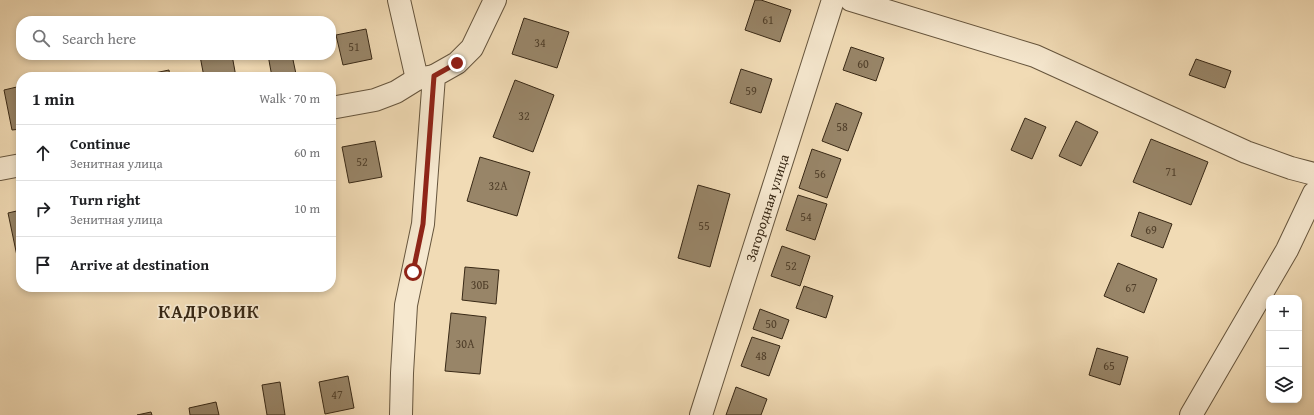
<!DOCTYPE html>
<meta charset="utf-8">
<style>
:root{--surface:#fff;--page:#f6f6f6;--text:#202124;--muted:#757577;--line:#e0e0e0}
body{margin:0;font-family:"Gentium Book Plus",serif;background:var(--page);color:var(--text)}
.controls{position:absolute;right:12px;bottom:12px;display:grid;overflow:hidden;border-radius:8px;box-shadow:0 2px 6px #0003}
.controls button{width:36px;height:36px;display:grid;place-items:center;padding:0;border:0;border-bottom:1px solid var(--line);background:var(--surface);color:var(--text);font:20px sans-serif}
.stop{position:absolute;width:12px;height:12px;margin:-9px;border:3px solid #8f2418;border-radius:50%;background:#fff}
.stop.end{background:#8f2418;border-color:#fff;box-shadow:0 1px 4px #0008}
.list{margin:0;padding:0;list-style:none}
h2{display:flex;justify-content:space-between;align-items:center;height:52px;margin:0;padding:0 16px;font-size:17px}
h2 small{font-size:13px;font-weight:400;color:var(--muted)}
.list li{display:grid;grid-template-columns:26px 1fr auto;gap:12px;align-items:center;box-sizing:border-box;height:56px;padding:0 16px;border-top:1px solid var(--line)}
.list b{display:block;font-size:15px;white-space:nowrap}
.list p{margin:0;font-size:13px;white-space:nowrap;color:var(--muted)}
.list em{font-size:13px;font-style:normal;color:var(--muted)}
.icon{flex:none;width:22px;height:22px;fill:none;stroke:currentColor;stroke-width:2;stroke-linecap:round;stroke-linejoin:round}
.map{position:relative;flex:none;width:1314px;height:415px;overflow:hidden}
.search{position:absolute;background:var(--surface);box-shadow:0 2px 6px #0003;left:16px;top:16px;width:320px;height:44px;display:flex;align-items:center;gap:10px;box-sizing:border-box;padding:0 14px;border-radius:16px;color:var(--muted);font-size:15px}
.panel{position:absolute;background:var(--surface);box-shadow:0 2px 6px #0003;left:16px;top:72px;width:320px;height:220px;border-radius:16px}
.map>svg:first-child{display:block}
</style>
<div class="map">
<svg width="1314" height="415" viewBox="0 0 1314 415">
<rect width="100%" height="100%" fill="#f1dbb5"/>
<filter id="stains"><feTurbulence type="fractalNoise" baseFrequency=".005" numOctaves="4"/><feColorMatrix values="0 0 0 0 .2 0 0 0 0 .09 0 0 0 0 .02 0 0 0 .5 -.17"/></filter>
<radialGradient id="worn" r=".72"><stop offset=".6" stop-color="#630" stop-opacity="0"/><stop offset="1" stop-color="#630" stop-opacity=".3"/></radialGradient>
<g fill="#988568" stroke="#382815">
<path d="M755,0H761L791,10L780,42L745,30Z"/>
<path d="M524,18L569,32L557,68L512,54Z"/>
<path d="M366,29L372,59L343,65L336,35Z"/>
<path d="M851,47L884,58L876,81L843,70Z"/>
<path d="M207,55H232L236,77H204L200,56Z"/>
<path d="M268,55H292L296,74L282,77H272Z"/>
<path d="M1196,59L1231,71L1225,88L1189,75Z"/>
<path d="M741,69L772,79L761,113L730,103Z"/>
<path d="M169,70L170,77H140V76Z"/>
<path d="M515,80L554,95L533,152L493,137Z"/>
<path d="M21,86V129L12,130L4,90Z"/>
<path d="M836,103L862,113L848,151L822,141Z"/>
<path d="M1025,118L1046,127L1032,159L1011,150Z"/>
<path d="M1076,121L1098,132L1081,166L1059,156Z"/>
<path d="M1151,139L1208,162L1191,205L1133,182Z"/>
<path d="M375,141L382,177L349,183L342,147Z"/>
<path d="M812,149L841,159L827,198L799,188Z"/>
<path d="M480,157L530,172L517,216L467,201Z"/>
<path d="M698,185L730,194L710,267L678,258Z"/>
<path d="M798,195L827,204L815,240L786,230Z"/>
<path d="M21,210V255L17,256L8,213Z"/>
<path d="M1139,212L1172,224L1163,248L1131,236Z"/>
<path d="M782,246L810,256L800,286L771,276Z"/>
<path d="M1118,263L1157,279L1144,313L1104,296Z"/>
<path d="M465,267L499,270L496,304L462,300Z"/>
<path d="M804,286L833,296L826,318L796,308Z"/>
<path d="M760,309L789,320L782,339L753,329Z"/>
<path d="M451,313L486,317L480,374L445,371Z"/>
<path d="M752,337L780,346L769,376L741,366Z"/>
<path d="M1097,348L1128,357L1120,385L1089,375Z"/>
<path d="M348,376L354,408L325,414L319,382Z"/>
<path d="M280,382L285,415H267L262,385Z"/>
<path d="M736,387L767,399L761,415H726Z"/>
<path d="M216,402L219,415H190L189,408Z"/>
<path d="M151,412L152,415H137Z"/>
</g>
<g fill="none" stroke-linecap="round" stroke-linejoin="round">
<defs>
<g id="minor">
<path d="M399,0L417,79"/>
<path d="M851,0L1035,56L1246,152L1291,168L1314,174"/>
<path d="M331,108L375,100L396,92L417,79L434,76"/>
<path d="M0,169L21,165"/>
<path d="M401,415L402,373L406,305L423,224L434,76L457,63L472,48L495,0"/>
<path d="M701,415L833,0"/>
<path d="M1191,415L1287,250L1314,193"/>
</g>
</defs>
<use href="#minor" stroke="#66553d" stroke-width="24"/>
<use href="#minor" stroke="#f6e8cf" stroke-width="22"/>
</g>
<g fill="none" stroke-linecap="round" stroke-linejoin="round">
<path stroke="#8f2418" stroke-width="5" d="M413,272L423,224L434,76L457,63"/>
</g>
<g text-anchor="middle" stroke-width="3.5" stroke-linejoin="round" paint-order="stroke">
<g font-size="12" fill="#503f2a">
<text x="768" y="24">61</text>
<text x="540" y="47">34</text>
<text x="354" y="51">51</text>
<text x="863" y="68">60</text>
<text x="751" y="95">59</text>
<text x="524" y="120">32</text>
<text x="842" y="131">58</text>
<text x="362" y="166">52</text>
<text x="1171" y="176">71</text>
<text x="820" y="178">56</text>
<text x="498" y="190">32А</text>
<text x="806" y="221">54</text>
<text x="704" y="230">55</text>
<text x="1151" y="234">69</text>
<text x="791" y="270">52</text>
<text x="480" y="289">30Б</text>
<text x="1131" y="292">67</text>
<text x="771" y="328">50</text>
<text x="465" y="348">30А</text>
<text x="761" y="360">48</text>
<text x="1109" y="370">65</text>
<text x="337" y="399">47</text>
</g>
<g font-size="14" fill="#382815" stroke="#f6e8cf">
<text transform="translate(767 208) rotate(-72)" y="5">Загородная улица</text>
</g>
<g font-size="18" font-weight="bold" letter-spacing="1" fill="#382815" stroke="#f6e8cf">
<text x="209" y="318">КАДРОВИК</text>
</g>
</g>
<rect width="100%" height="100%" filter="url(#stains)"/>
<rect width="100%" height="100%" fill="url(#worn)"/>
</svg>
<div class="controls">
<button>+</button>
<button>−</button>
<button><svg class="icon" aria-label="layers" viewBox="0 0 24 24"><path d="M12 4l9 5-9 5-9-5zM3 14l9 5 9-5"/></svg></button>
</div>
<div class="stop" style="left:413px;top:272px"></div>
<div class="stop end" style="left:457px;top:63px"></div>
<div class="search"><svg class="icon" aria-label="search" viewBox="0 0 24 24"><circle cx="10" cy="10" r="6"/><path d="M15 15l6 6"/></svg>Search here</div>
<section class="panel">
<h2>1 min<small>Walk · 70 m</small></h2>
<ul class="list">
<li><svg class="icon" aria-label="ahead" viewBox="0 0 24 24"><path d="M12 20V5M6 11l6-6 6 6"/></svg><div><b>Continue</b><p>Зенитная улица</p></div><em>60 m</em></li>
<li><svg class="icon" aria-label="right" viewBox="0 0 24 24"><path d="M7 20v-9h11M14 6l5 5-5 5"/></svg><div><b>Turn right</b><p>Зенитная улица</p></div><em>10 m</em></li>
<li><svg class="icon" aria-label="arrive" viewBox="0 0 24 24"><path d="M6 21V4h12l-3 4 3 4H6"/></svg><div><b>Arrive at destination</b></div></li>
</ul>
</section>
</div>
